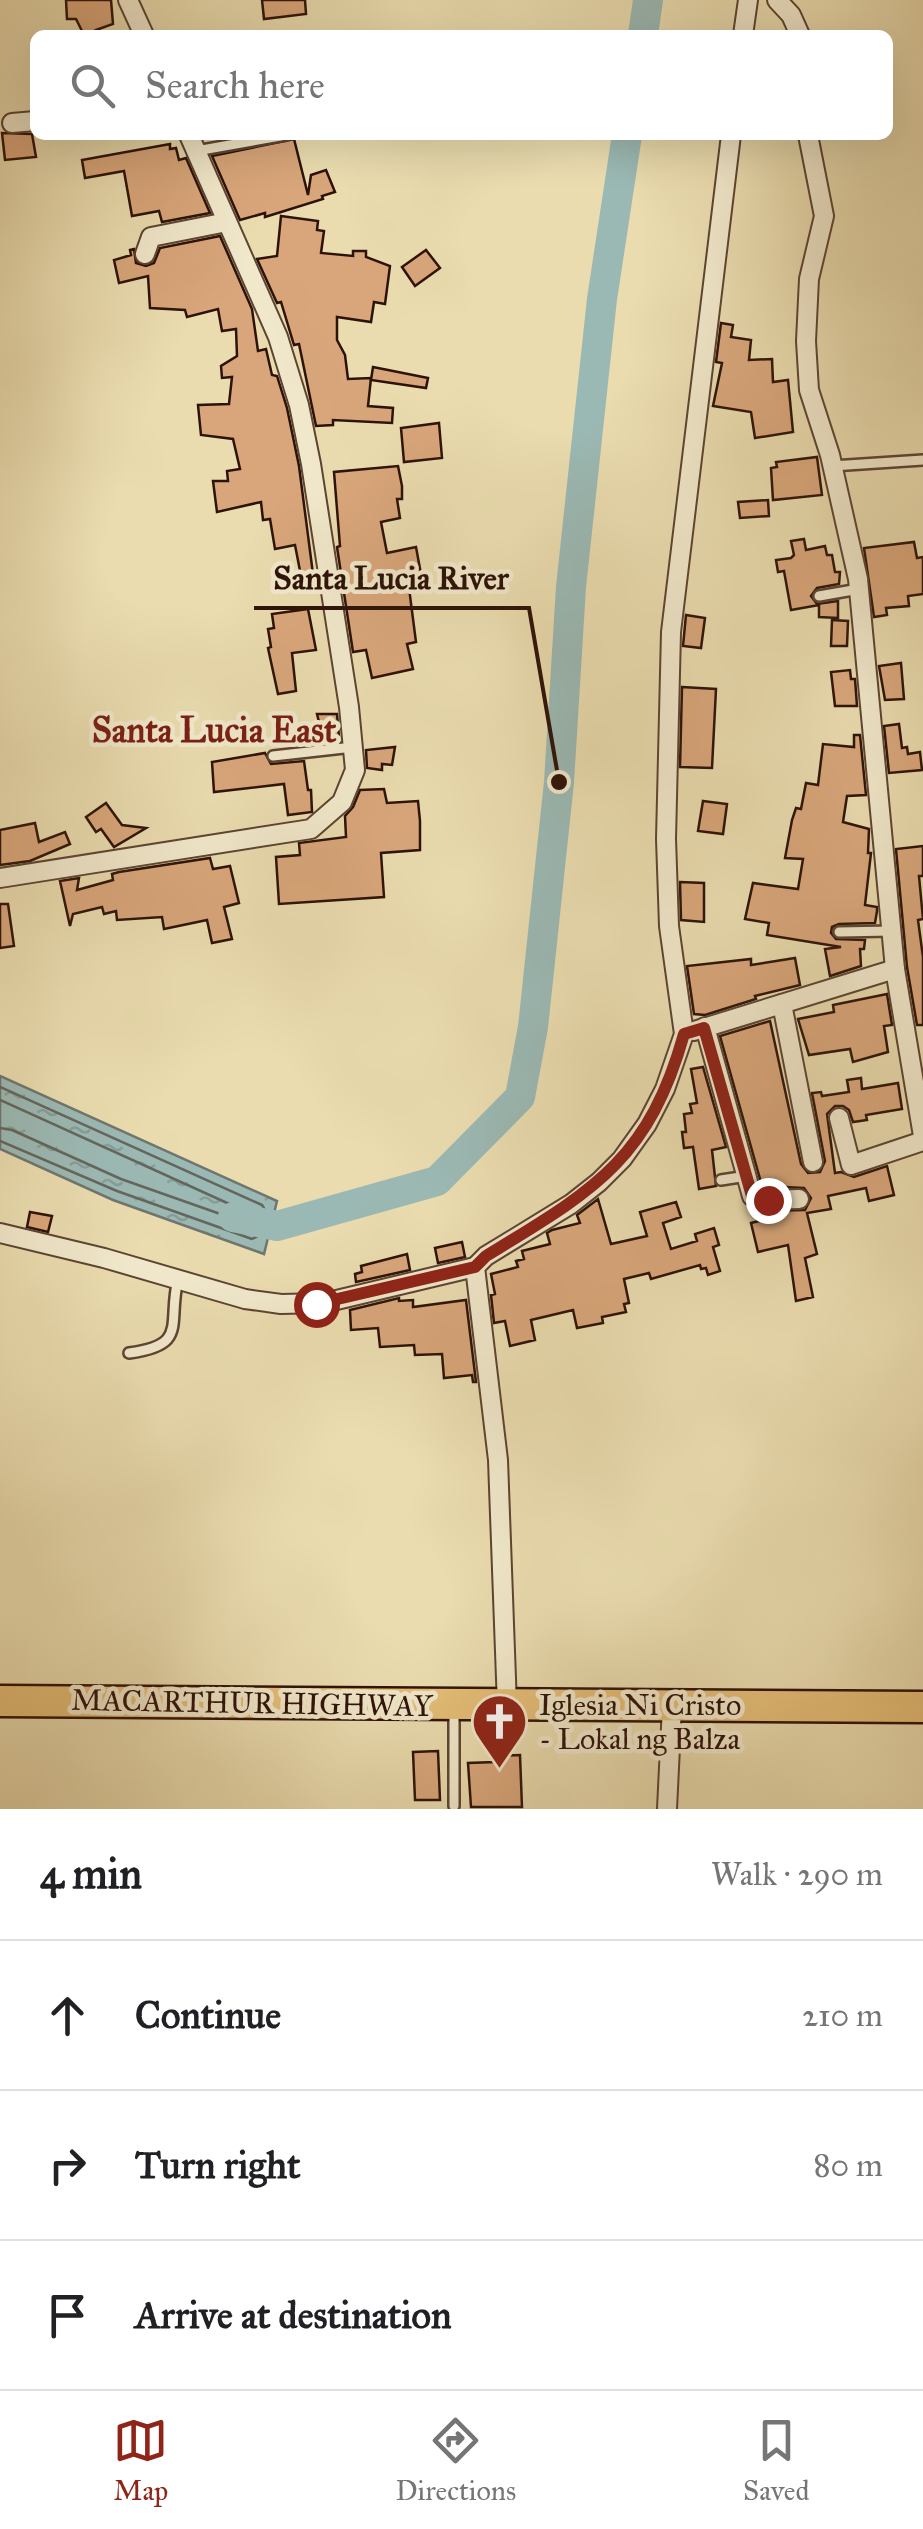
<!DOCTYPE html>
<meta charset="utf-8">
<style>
:root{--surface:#fff;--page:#f6f6f6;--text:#202124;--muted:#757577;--line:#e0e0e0;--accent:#8f2418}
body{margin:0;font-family:"IM FELL Great Primer",serif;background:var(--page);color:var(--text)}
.stop{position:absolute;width:30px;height:30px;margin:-22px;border:8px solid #8f2418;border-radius:50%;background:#fff}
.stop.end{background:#8f2418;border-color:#fff;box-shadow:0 2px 10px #0008}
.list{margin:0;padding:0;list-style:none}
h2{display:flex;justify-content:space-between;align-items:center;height:130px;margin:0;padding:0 40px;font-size:42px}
h2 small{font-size:32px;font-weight:400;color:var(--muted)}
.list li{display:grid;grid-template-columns:65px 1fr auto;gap:30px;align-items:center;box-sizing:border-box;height:150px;padding:0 40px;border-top:2px solid var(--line)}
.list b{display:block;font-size:38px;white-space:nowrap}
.list em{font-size:32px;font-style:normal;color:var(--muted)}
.icon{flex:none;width:55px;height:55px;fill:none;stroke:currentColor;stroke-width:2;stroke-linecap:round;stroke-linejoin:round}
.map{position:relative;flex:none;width:923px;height:1809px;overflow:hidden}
.search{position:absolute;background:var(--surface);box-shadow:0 10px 40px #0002;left:30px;right:30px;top:30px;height:110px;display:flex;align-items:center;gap:25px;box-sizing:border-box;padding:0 35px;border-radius:15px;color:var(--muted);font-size:38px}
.sheet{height:580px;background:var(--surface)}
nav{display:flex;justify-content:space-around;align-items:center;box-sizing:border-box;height:140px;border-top:2px solid var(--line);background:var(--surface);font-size:28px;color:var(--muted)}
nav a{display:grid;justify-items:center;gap:5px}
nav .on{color:var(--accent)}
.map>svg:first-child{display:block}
</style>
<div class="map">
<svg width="923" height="1809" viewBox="0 0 923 1809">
<defs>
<pattern id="water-ripples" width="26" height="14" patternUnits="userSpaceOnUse" patternTransform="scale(2.5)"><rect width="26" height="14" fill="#9bb9b4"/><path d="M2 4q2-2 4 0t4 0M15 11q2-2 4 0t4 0" fill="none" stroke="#869e99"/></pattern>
</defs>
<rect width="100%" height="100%" fill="#eadcaf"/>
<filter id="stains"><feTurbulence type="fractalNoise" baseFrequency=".002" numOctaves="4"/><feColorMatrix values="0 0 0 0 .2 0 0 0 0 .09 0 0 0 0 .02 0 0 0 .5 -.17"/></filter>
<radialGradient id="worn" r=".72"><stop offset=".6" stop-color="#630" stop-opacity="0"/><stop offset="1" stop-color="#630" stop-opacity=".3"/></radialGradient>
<path fill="url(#water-ripples)" stroke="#6f766f" stroke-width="2.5" d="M0,1076L277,1201L264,1254L113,1200L0,1149Z"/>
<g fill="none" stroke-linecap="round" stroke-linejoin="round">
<g stroke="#64665e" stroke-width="2.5">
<path d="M0,1087L262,1205L265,1210L258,1236L252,1239L117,1191L0,1141"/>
<path d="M0,1100L247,1212L249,1219L243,1222L121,1179L12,1130L0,1128"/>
</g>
<g stroke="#9bb9b4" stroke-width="30">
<path d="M643,35L648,0"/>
<path d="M233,1217L277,1226L437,1181L520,1097L533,1027L559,782L571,587L602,299L627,135"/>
</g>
</g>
<g fill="#d8a67a" stroke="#2d1208" stroke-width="2.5">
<path d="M66,0H111L113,24L96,30L99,35H84L76,19H67Z"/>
<path d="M262,0H305L306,14L264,19Z"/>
<path d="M2,133L32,134L36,157L5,160Z"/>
<path d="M294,139L308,195L311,175L326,170L335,192L322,196L323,199L265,217V213L240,220L212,156Z"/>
<path d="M170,144V149L176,148L179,160L186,158L210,213L162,222L159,211L132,216L124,171L85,178L82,160Z"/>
<path d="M281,216L318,221L317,230L324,231L321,253L353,256V251H366V257L390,266L385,304L374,302L371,322L337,317V340L345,355L348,379L371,378L368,406L393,408L392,423L333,420V425L316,426L299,344L294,345L281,302L277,303L257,259L277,256Z"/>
<path d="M220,236L252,309L258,351L266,349L272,375L277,376L287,408L299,466L313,574L301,576L295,545L275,549L270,519L263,520L261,502L217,512L213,481H228L227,471L240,469L233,439L201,435L198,405L229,404L232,377L222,378L221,366L237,356L236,329L222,331L218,309L187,317L185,310L150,308L148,276L119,283L114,260L131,255L130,250L134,249L136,263L146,266L154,263L160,248Z"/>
<path d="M426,250L440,268L415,286L402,267Z"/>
<path d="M721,323L733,325L731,337L751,340L749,360L772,359L773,382L788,380L793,432L755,438L751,412L713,406L722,363L716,362Z"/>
<path d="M373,367L428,378L426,388L371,380Z"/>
<path d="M439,423L442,458L404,462L401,428Z"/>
<path d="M817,457L822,495L773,500L771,468L777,467L776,462Z"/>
<path d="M398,466L402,486V499H397L400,518L381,522L387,553L416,547L423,585L409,588L416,642L407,644L413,669L372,678L366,650L353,652L337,547L340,546L334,472Z"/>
<path d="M768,500L769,516L740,518L738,502Z"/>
<path d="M804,539L806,550L825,546L827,555H832L835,572H840L839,584L817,588L811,596L817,604L838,601V618L819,617V605L791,610L784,571L778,572L776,560L791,558L794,555L791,541Z"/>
<path d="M914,542L917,558L923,557V594L908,596L909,606L886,608L887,615L874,617L864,548Z"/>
<path d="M308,609L316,650L292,653L296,691L278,694L268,648L271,647L268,629L274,628L272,614Z"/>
<path d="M686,615L705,618L701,648L683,646Z"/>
<path d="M832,620L848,621L847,646H831Z"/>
<path d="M901,663L904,699L885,700L879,666Z"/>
<path d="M850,670L851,679H855L857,706H835L831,672Z"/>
<path d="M682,687L716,689L712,768L680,767Z"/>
<path d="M317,714H337L339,737L322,734Z"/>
<path d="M899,724L902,748L907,747L908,754L920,752L922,770L889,773L884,726Z"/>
<path d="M854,735H860L866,795L847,796L843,822L869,829L868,853H871L865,905L877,907V911L875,923L839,924L832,927L831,933L836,939L865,940L864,949H860L861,966L830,976L825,949L841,947L767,935L769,923L745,919L753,883L798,889L803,859L785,858L792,820L796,808L801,809L806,783L818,785L823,744L854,747Z"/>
<path d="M395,747L392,765L382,764V770L367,768L366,750Z"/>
<path d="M265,753L271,764L304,761L308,790H311L312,812L288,815L284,784L214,792L212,762Z"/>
<path d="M384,789L387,803L418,801L420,821V850L381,853L384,897L279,904L276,857L300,855L299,843L346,837L345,816L353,807L360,790Z"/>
<path d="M703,801L727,804L723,834L698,831Z"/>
<path d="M106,803L122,825L146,828L114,847L101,829L96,832L86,817Z"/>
<path d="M35,823L39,842L65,832L70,844L30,861L0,865V830Z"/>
<path d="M923,846V876H919L923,919L918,920L923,957V1025H917L907,967L896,849Z"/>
<path d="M210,858L213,869L230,866L239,903L224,907L232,939L212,943L207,920L164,929L162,917L117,920L116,911L104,914L102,907L73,914L70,926L60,881L79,878L77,890L113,880L112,874L119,872Z"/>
<path d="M680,882L704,883V922L681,920Z"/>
<path d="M0,904H8L14,946L0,948Z"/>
<path d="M795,958L800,985L755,996L756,999L705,1015L694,1014L687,966L751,959V965Z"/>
<path d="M887,994L892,1025L884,1026L888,1052L853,1062L850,1049L809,1055L798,1019L834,1012L833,1005Z"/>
<path d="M770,1021L801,1164L808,1173L820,1172L825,1161L812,1093L821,1092L822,1096L849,1092L847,1080L861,1078L862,1089L898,1083L902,1109L866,1115L867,1120L853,1122L849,1110L843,1106H835L827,1114L835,1173L841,1172L854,1177L887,1166L894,1195L869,1201L866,1188L828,1196L831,1209L807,1213L817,1254L805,1258L813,1297L796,1301L788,1245L758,1252L751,1223L763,1220L761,1211L805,1210L811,1198L804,1188L762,1186L720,1036Z"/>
<path d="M703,1067L726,1147L712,1150L716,1186L699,1189L693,1147L684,1148L682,1132H686L684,1114L692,1113L690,1104L697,1103L691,1069Z"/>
<path d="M598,1199L611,1244L647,1236L640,1212L676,1202L681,1217L663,1223L671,1249L697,1241L695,1234L714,1228L719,1245L713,1247L720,1271L708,1275L706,1268L701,1269L700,1265L651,1279L649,1273L624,1279L629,1303L624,1304L626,1312L602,1317L603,1323L577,1328L573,1310L531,1320L535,1340L510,1346L505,1321L494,1323L491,1295L495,1294L491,1274L518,1267L516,1261L524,1259L522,1251L550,1244L547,1233L552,1230L580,1223L577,1215Z"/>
<path d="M30,1212L52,1216L48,1232L27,1227Z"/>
<path d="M462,1242L465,1257L438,1263L435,1248Z"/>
<path d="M407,1254L410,1270L356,1282L355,1274L362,1272L361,1266Z"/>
<path d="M399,1298V1301L413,1300V1307L466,1300L476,1382H473L472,1375L444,1378L442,1354L415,1355L414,1345L380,1347L378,1328L351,1330L350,1310Z"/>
<path d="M438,1751L440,1800H415L413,1752Z"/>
<path d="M520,1755L522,1807H471L468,1763L495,1762V1756Z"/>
</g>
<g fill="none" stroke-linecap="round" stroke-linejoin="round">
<defs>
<g id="service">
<path d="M196,151L286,135"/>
<path d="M832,466L923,460"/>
<path d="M819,596L859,589"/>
<path d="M273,756L353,747"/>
<path d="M839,932L891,931"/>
<path d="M721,1180L747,1176"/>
<path d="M129,1353C189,1345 167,1325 178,1279"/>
<path d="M454,1708V1806"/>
</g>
<g id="minor">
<path d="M128,0L144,35"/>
<path d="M777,0L791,15L800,35"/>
<path d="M743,35L748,0"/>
<path d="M12,123L35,121"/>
<path d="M808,135L824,216L809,279L806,341L809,390L830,455L858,579L895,969L923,1136"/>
<path d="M145,254L151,237L227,222"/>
<path d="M0,878L311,829L342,802L355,770L349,707L311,464L299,405L278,337L189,135"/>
<path d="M782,1004L813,1162"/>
<path d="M705,1027L752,1196L768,1200L799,1199"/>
<path d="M694,1031L895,969"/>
<path d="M839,1118L851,1165L923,1141"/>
<path d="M0,1233L104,1258L245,1299L281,1304L324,1303L475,1267"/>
<path d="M507,1706L498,1460L475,1267L486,1256L571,1204L599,1182L622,1159L647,1124L665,1089L684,1034L669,926L666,839L671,632L731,135"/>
<path d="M667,1809L672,1706"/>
</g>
<path id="trunk" d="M0,1701L923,1707"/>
</defs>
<use href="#service" stroke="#5c4432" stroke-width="14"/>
<use href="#minor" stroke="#5c4432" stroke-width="22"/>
<use href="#trunk" stroke="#2d1208" stroke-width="35"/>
<use href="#service" stroke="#f1e8cb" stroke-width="9"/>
<use href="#minor" stroke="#f1e8cb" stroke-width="18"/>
<use href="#trunk" stroke="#e5be78" stroke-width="30"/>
</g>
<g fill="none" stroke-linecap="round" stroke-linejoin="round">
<path stroke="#8f2418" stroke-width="12" d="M316,1304L475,1267L486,1256C592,1191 648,1162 684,1034L704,1028L752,1196L768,1200"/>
</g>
<defs>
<symbol id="church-pin" viewBox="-11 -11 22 30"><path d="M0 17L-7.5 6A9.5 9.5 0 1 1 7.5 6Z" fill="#8f2418" stroke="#f1e8cb"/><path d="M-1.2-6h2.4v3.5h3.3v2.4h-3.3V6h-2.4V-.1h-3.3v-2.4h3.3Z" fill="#fff"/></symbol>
</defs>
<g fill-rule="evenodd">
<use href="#church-pin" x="468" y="1690" width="63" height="86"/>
</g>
<g text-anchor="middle" stroke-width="9" stroke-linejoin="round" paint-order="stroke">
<g font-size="30" fill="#2d1208" stroke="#f1e8cb">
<text transform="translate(252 1703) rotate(1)" y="10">MACARTHUR HIGHWAY</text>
</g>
<g font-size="30" fill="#2d1208" stroke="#f1e8cb" text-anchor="start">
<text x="539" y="1715">Iglesia Ni Cristo<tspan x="539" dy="34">- Lokal ng Balza</tspan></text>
</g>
<g font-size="35" font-weight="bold" fill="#7a1f14" stroke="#f1e8cb">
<text x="214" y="742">Santa Lucia East</text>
</g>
</g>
<path fill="none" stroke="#2d1208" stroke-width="4" d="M559 782L529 608H254"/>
<circle fill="#2d1208" stroke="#f1e8cb" stroke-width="4" cx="559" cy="782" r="10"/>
<g font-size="32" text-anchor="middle" font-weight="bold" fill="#2d1208" stroke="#f1e8cb" stroke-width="9" stroke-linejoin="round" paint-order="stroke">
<text x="391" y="589">Santa Lucia River</text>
</g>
<rect width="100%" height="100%" filter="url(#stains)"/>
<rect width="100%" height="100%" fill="url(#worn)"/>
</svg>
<div class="stop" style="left:316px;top:1304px"></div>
<div class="stop end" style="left:768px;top:1200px"></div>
<div class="search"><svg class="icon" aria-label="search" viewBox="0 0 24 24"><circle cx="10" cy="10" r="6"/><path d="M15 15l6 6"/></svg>Search here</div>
</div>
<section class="sheet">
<h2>4 min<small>Walk · 290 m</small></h2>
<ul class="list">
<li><svg class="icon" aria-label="ahead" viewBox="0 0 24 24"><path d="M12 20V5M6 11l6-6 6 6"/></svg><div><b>Continue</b></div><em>210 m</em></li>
<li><svg class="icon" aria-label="right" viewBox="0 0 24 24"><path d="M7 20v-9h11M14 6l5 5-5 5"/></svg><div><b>Turn right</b></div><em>80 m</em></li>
<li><svg class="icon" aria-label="arrive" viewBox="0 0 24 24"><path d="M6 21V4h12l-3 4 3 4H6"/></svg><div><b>Arrive at destination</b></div></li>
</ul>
</section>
<nav>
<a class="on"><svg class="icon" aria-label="map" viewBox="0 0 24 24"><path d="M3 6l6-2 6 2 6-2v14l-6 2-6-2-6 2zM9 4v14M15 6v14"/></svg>Map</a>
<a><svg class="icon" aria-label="directions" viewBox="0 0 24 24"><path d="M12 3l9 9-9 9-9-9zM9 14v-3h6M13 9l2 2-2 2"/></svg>Directions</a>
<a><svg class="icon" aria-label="saved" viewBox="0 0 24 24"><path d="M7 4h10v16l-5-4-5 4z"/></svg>Saved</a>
</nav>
